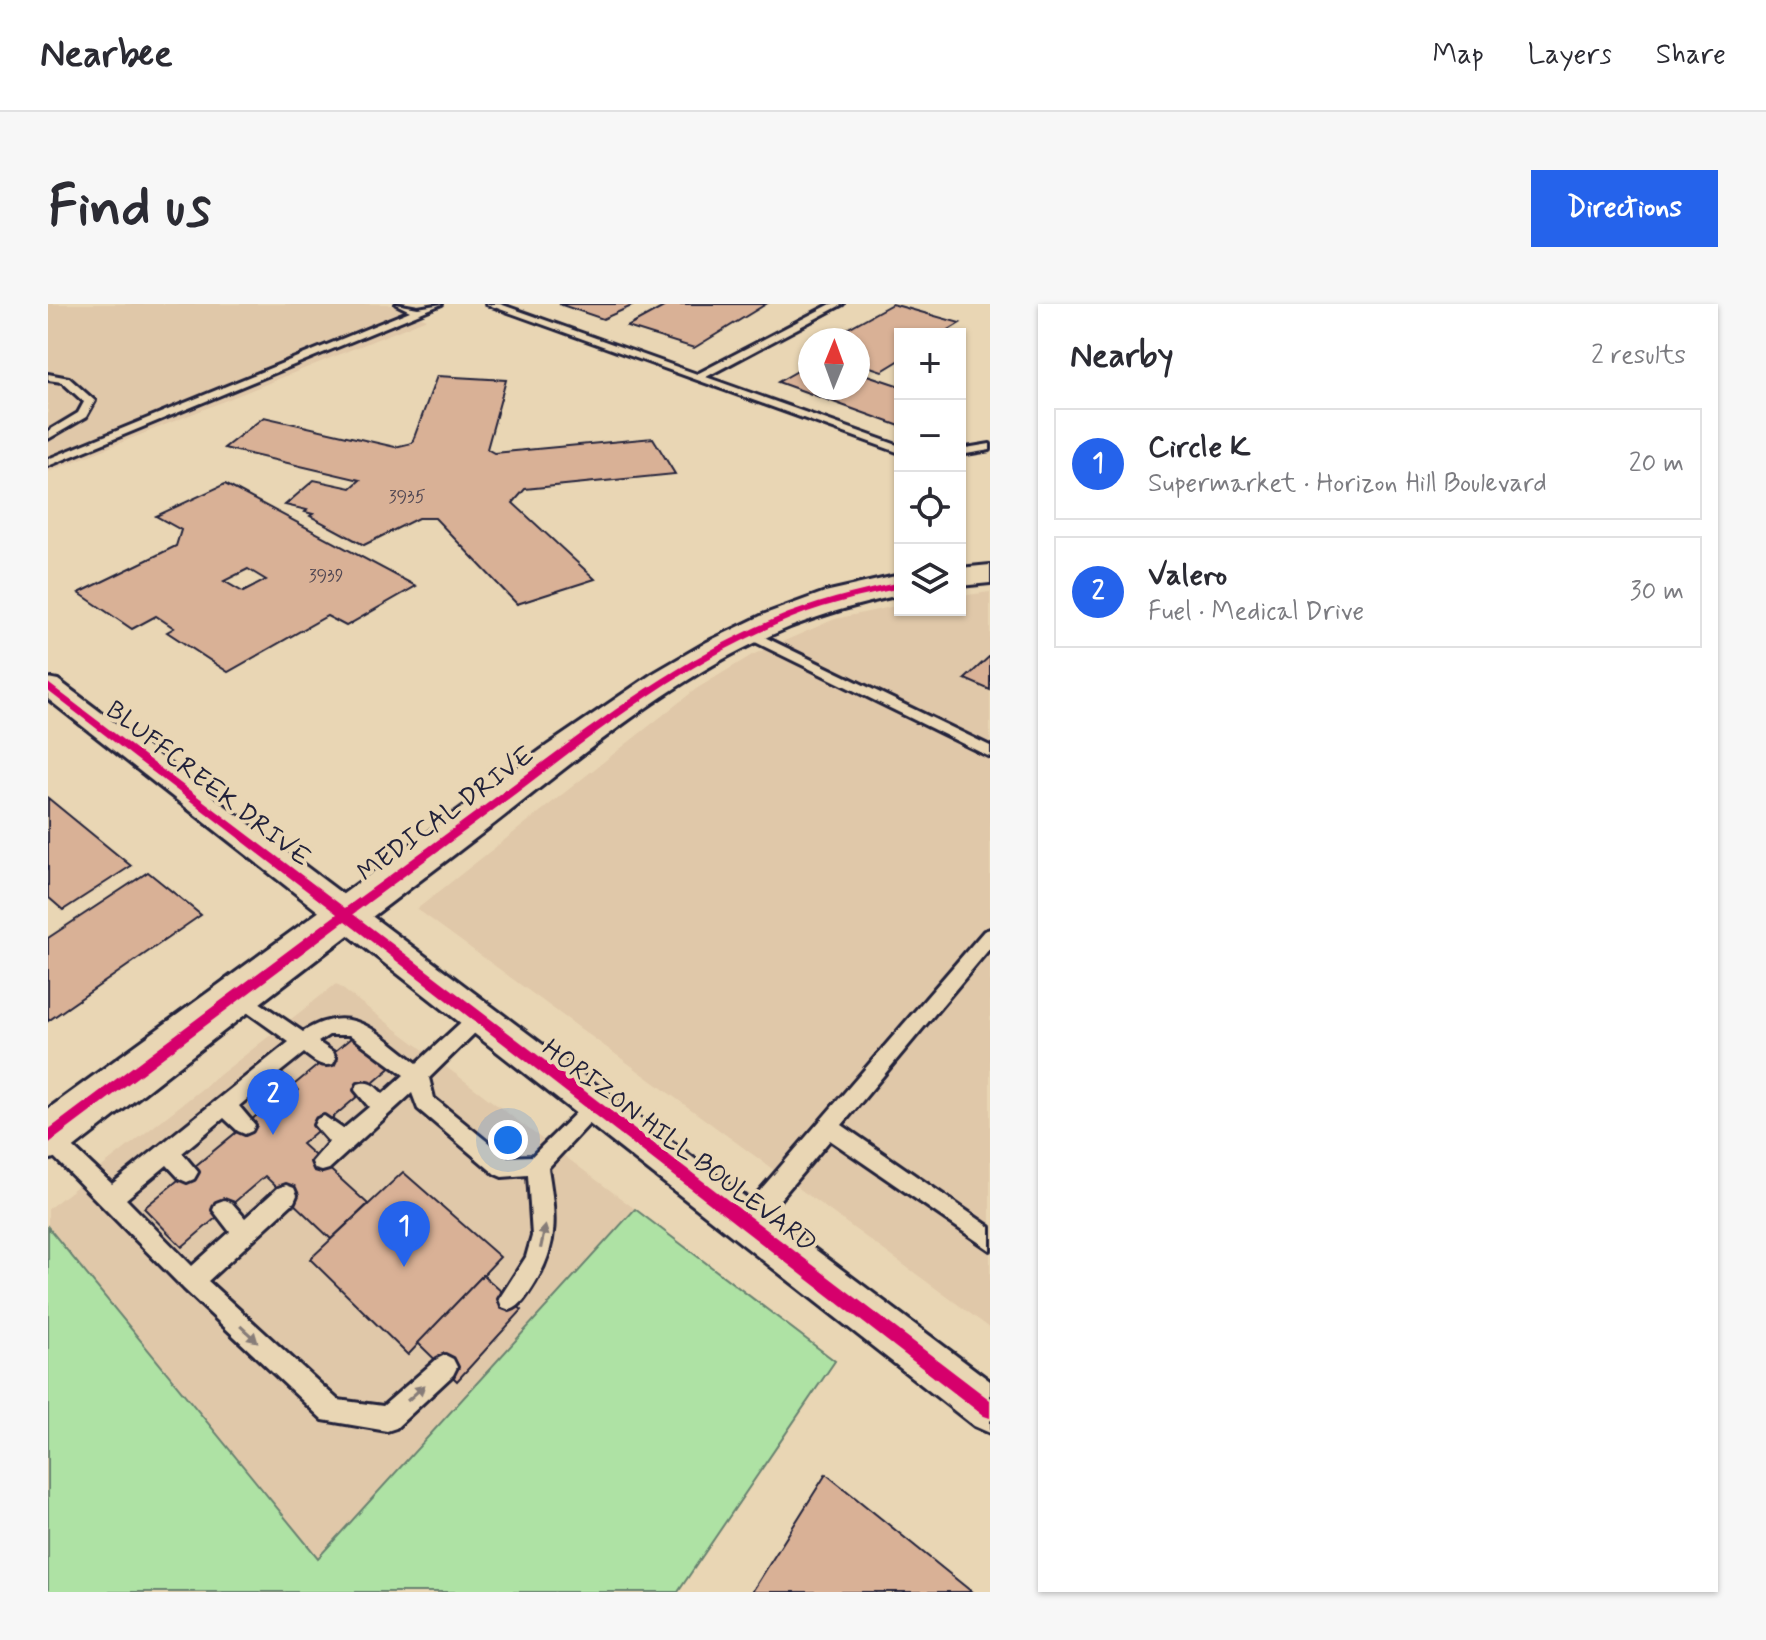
<!DOCTYPE html>
<meta charset="utf-8">
<style>
:root{--surface:#fff;--page:#f7f7f7;--text:#2b2b33;--muted:#7c7c81;--line:#e1e1e2;--accent:#2563eb}
body{margin:0;font-family:Mynerve,sans-serif;background:var(--page);color:var(--text)}
.controls{position:absolute;right:24px;top:24px;display:grid;overflow:hidden;border-radius:0px;box-shadow:0 2px 6px #0004}
.controls button{width:72px;height:72px;display:grid;place-items:center;padding:0;border:0;border-bottom:2px solid var(--line);background:var(--surface);color:var(--text);font:40px sans-serif}
.compass{position:absolute;left:750px;top:24px;width:72px;height:72px;border-radius:50%;background:var(--surface);box-shadow:0 2px 6px #0004;rotate:1deg}
.you{position:absolute;left:460px;top:836px;width:28px;height:28px;margin:-20px;border:6px solid #fff;border-radius:50%;background:#1a73e8;box-shadow:0 0 0 12px #1a73e833}
.badge{display:grid;place-items:center;width:52px;height:52px;border-radius:50%;background:var(--accent);color:#fff;font-size:26px;font-weight:700}
.pin{position:absolute;translate:-50% -66px;filter:drop-shadow(0 2px 4px #0008)}
.pin::after{content:'';position:absolute;top:42px;width:28px;height:24px;background:inherit;clip-path:polygon(0 0,100% 0,50% 100%)}
.list{margin:0;padding:0;list-style:none}
h2{display:flex;justify-content:space-between;align-items:center;height:104px;margin:0;padding:0 32px;font-size:34px}
h2 small{font-size:26px;font-weight:400;color:var(--muted)}
.list li{display:grid;grid-template-columns:52px 1fr auto;gap:24px;align-items:center;box-sizing:border-box;height:112px;margin:0 16px 16px;padding:0 16px;border:2px solid var(--line);border-radius:0px}
.list b{display:block;font-size:30px;white-space:nowrap}
.list p{margin:0;font-size:26px;white-space:nowrap;color:var(--muted)}
.list em{font-size:26px;font-style:normal;color:var(--muted)}
.icon{flex:none;width:44px;height:44px;fill:none;stroke:currentColor;stroke-width:2;stroke-linecap:round;stroke-linejoin:round}
.map{position:relative;flex:none;width:942px;height:1288px;overflow:hidden;border-radius:0px}
header{display:flex;align-items:center;gap:48px;box-sizing:border-box;height:112px;padding:0 40px;background:var(--surface);border-bottom:2px solid var(--line)}
header strong{font-size:38px}
nav{display:flex;gap:44px;margin-inline-start:auto;font-size:28px}
.intro{display:flex;align-items:center;justify-content:space-between;box-sizing:border-box;height:192px;padding:0 48px}
h1{margin:0;font-size:56px}
.button{padding:20px 36px;border-radius:0px;background:var(--accent);color:#fff;font-size:28px;font-weight:700}
main{display:flex;gap:48px;padding:0 48px}
aside{flex:1;background:var(--surface);border-radius:0px;box-shadow:0 2px 6px #0004}
.map>svg:first-child{display:block}
</style>
<header>
<strong>Nearbee</strong>
<nav><a>Map</a><a>Layers</a><a>Share</a></nav>
</header>
<div class="intro"><h1>Find us</h1><a class="button">Directions</a></div>
<main>
<div class="map">
<svg width="942" height="1288" viewBox="0 0 942 1288">
<rect width="100%" height="100%" fill="#e9d6b4"/>
<filter id="ink" filterUnits="userSpaceOnUse"><feTurbulence type="fractalNoise" baseFrequency=".0125" numOctaves="2"/><feDisplacementMap in="SourceGraphic" scale="16" xChannelSelector="R" yChannelSelector="G"/><feConvolveMatrix kernelMatrix="1 2 1 2 8 2 1 2 1" color-interpolation-filters="sRGB"/></filter>
<g filter="url(#ink)">
<g fill="#e0c8a9">
<path d="M0,0H340L379,15L0,168Z"/>
<path d="M942,288V1024L369,605L648,385L704,351L787,315L852,301V306H912V292Z"/>
<path d="M288,680L587,905L270,1254L0,923V905Z"/>
</g>
<path fill="#aee2a4" stroke="#688270" stroke-width="2" d="M587,905L787,1057L630,1288H0V923L270,1254Z"/>
<g fill="#d9b196" stroke="#22223b" stroke-width="2" fill-rule="evenodd">
<path d="M511,0H588L555,15Z"/>
<path d="M621,0H718L646,44L579,23Z"/>
<path d="M844,0L912,19L894,30H852V56L834,67L810,59V36H779Z"/>
<path d="M762,60V84H810V68L852,82V122L730,78Z"/>
<path d="M389,72L458,76L439,145L446,149L605,134L627,170L477,185L465,199L547,275L469,300L387,214H370L316,241L262,212L265,210L257,208L259,206L237,201L266,176L303,184L312,176L176,144L216,113L347,143L364,139Z"/>
<path d="M177,180L368,282L298,322L279,312L180,368L119,328L126,324L108,312L84,325L31,289L128,242L133,226L108,212ZM200,265L218,276L195,288L176,277Z"/>
<path d="M942,352V386L917,375Z"/>
<path d="M0,494L83,562L15,606L0,593Z"/>
<path d="M100,568L153,611L0,717V634Z"/>
<path d="M309,729L347,760L254,840L320,900L283,935L217,872L134,943L96,904Z"/>
<path d="M355,868L452,953L360,1051L262,955Z"/>
<path d="M435,971L474,1006L409,1077L370,1039Z"/>
<path d="M778,1170L924,1288H704Z"/>
</g>
<g fill="none" stroke-linecap="round" stroke-linejoin="round">
<defs>
<g id="service">
<path d="M348,0L370,4L394,0L0,162V155L362,7Z"/>
<path d="M438,0H452L649,70L783,0H795L658,73L852,142V149Z"/>
<path d="M0,70L21,74L47,97L38,113L0,135V127L30,109L36,98L14,78L0,76Z"/>
<path d="M942,140V146L912,151V145Z"/>
<path d="M698,324L942,442V453L693,331V325Z"/>
<path d="M942,625V644L794,821L942,923V946L782,836L706,926L698,929L690,926L687,919L690,912L936,627Z"/>
<path d="M189,683L255,728C304,696 331,731 369,759L423,709L430,706L437,709L439,714L437,719L381,774L386,794L458,853L484,852L540,797L547,794L554,797L557,803L500,864C507,909 512,938 487,979C480,990 474,1002 462,1006L454,1003L451,995L478,953L484,932L480,871L454,873L447,870L370,805L364,789L281,865L274,867L267,865L264,858L281,838L266,821L269,815L276,812L295,825L321,803L307,786L310,780C322,776 327,782 335,790L356,771L302,731H281L270,738L285,748L288,754L285,760C273,764 265,756 256,749L231,769L248,787L245,793C232,798 226,789 217,780L191,802L207,821L204,827L197,830L190,827L176,814L134,849L150,868L146,875L139,878L132,875L119,861L78,895L144,962L182,928L165,906L168,899L176,896L184,899L197,914L230,884L238,881L246,884L249,891L246,898L160,977L290,1096L335,1102L389,1055L397,1051L405,1055L409,1063L405,1071L348,1124L339,1127L275,1116L136,985L0,847L2,826L9,828L64,880L241,738L182,696L180,691L182,686Z"/>
</g>
<path id="minor" d="M0,374L10,376L942,1077V1129L926,1122L0,395Z"/>
<g id="tertiary">
<path d="M942,261V279L912,282V264Z"/>
<path d="M852,271V291C814,299 778,309 742,323C617,374 513,470 407,550C276,649 147,749 18,850L0,856V805L497,443L604,370L659,338L717,310L777,288Z"/>
</g>
</defs>
<use href="#service" stroke="#22223b" stroke-width="6"/>
<use href="#minor" stroke="#22223b" stroke-width="6"/>
<use href="#tertiary" stroke="#22223b" stroke-width="6"/>
<use href="#service" fill="#e9d6b4" fill-rule="evenodd"/>
<use href="#minor" fill="#e9d6b4" fill-rule="evenodd"/>
<use href="#tertiary" fill="#e9d6b4" fill-rule="evenodd"/>
<defs>
<path id="cycleway" d="M852,278V284C810,293 769,302 730,320C635,361 553,424 471,487C416,528 360,569 305,610L942,1096V1114L936,1112L297,617L0,840V826L289,610L0,387V379L297,604C353,563 408,523 463,482C546,420 629,357 724,316C765,298 808,288 852,278Z"/>
</defs>
<use href="#cycleway" stroke="#e9d6b4" stroke-width="5"/>
<use href="#cycleway" fill="#d6006c" fill-rule="evenodd"/>
</g>
<defs><path id="oneway-solid" d="M-6-.8H1V-3.2L6.5 0L1 3.2V.8H-6Z" transform="scale(2)"/></defs>
<g fill="#867c78">
<use href="#oneway-solid" transform="translate(495 933) rotate(-78)"/>
<use href="#oneway-solid" transform="translate(201 1030) rotate(43)"/>
<use href="#oneway-solid" transform="translate(368 1089) rotate(-42)"/>
</g>
</g>
<g text-anchor="middle" stroke-width="8" stroke-linejoin="round" paint-order="stroke">
<g font-size="18" fill="#504652">
<text x="359" y="198">3935</text>
<text x="278" y="277">3939</text>
</g>
<g font-size="26" fill="#22223b" stroke="#e9d6b4">
<text transform="translate(161 479) rotate(38)" y="9">BLUFFCREEK DRIVE</text>
<text transform="translate(397 509) rotate(-36)" y="9">MEDICAL DRIVE</text>
<text transform="translate(632 841) rotate(37)" y="9">HORIZON HILL BOULEVARD</text>
</g>
</g>
</svg>
<div class="controls">
<button>+</button>
<button>−</button>
<button><svg class="icon" aria-label="locate" viewBox="0 0 24 24"><circle cx="12" cy="12" r="6"/><path d="M12 2v4M12 18v4M2 12h4M18 12h4"/></svg></button>
<button><svg class="icon" aria-label="layers" viewBox="0 0 24 24"><path d="M12 4l9 5-9 5-9-5zM3 14l9 5 9-5"/></svg></button>
</div>
<svg class="compass" viewBox="-18 -18 36 36"><path d="M0-13l5 13h-10z" fill="#e53935"/><path d="M0 13l5-13h-10z" fill="#7c7c81"/></svg>
<div class="you"></div>
<div class="pin badge" style="left:356px;top:963px">1</div>
<div class="pin badge" style="left:225px;top:831px">2</div>
</div>
<aside>
<h2>Nearby<small>2 results</small></h2>
<ul class="list">
<li><span class="badge">1</span><div><b>Circle K</b><p>Supermarket · Horizon Hill Boulevard</p></div><em>20 m</em></li>
<li><span class="badge">2</span><div><b>Valero</b><p>Fuel · Medical Drive</p></div><em>30 m</em></li>
</ul>
</aside>
</main>
